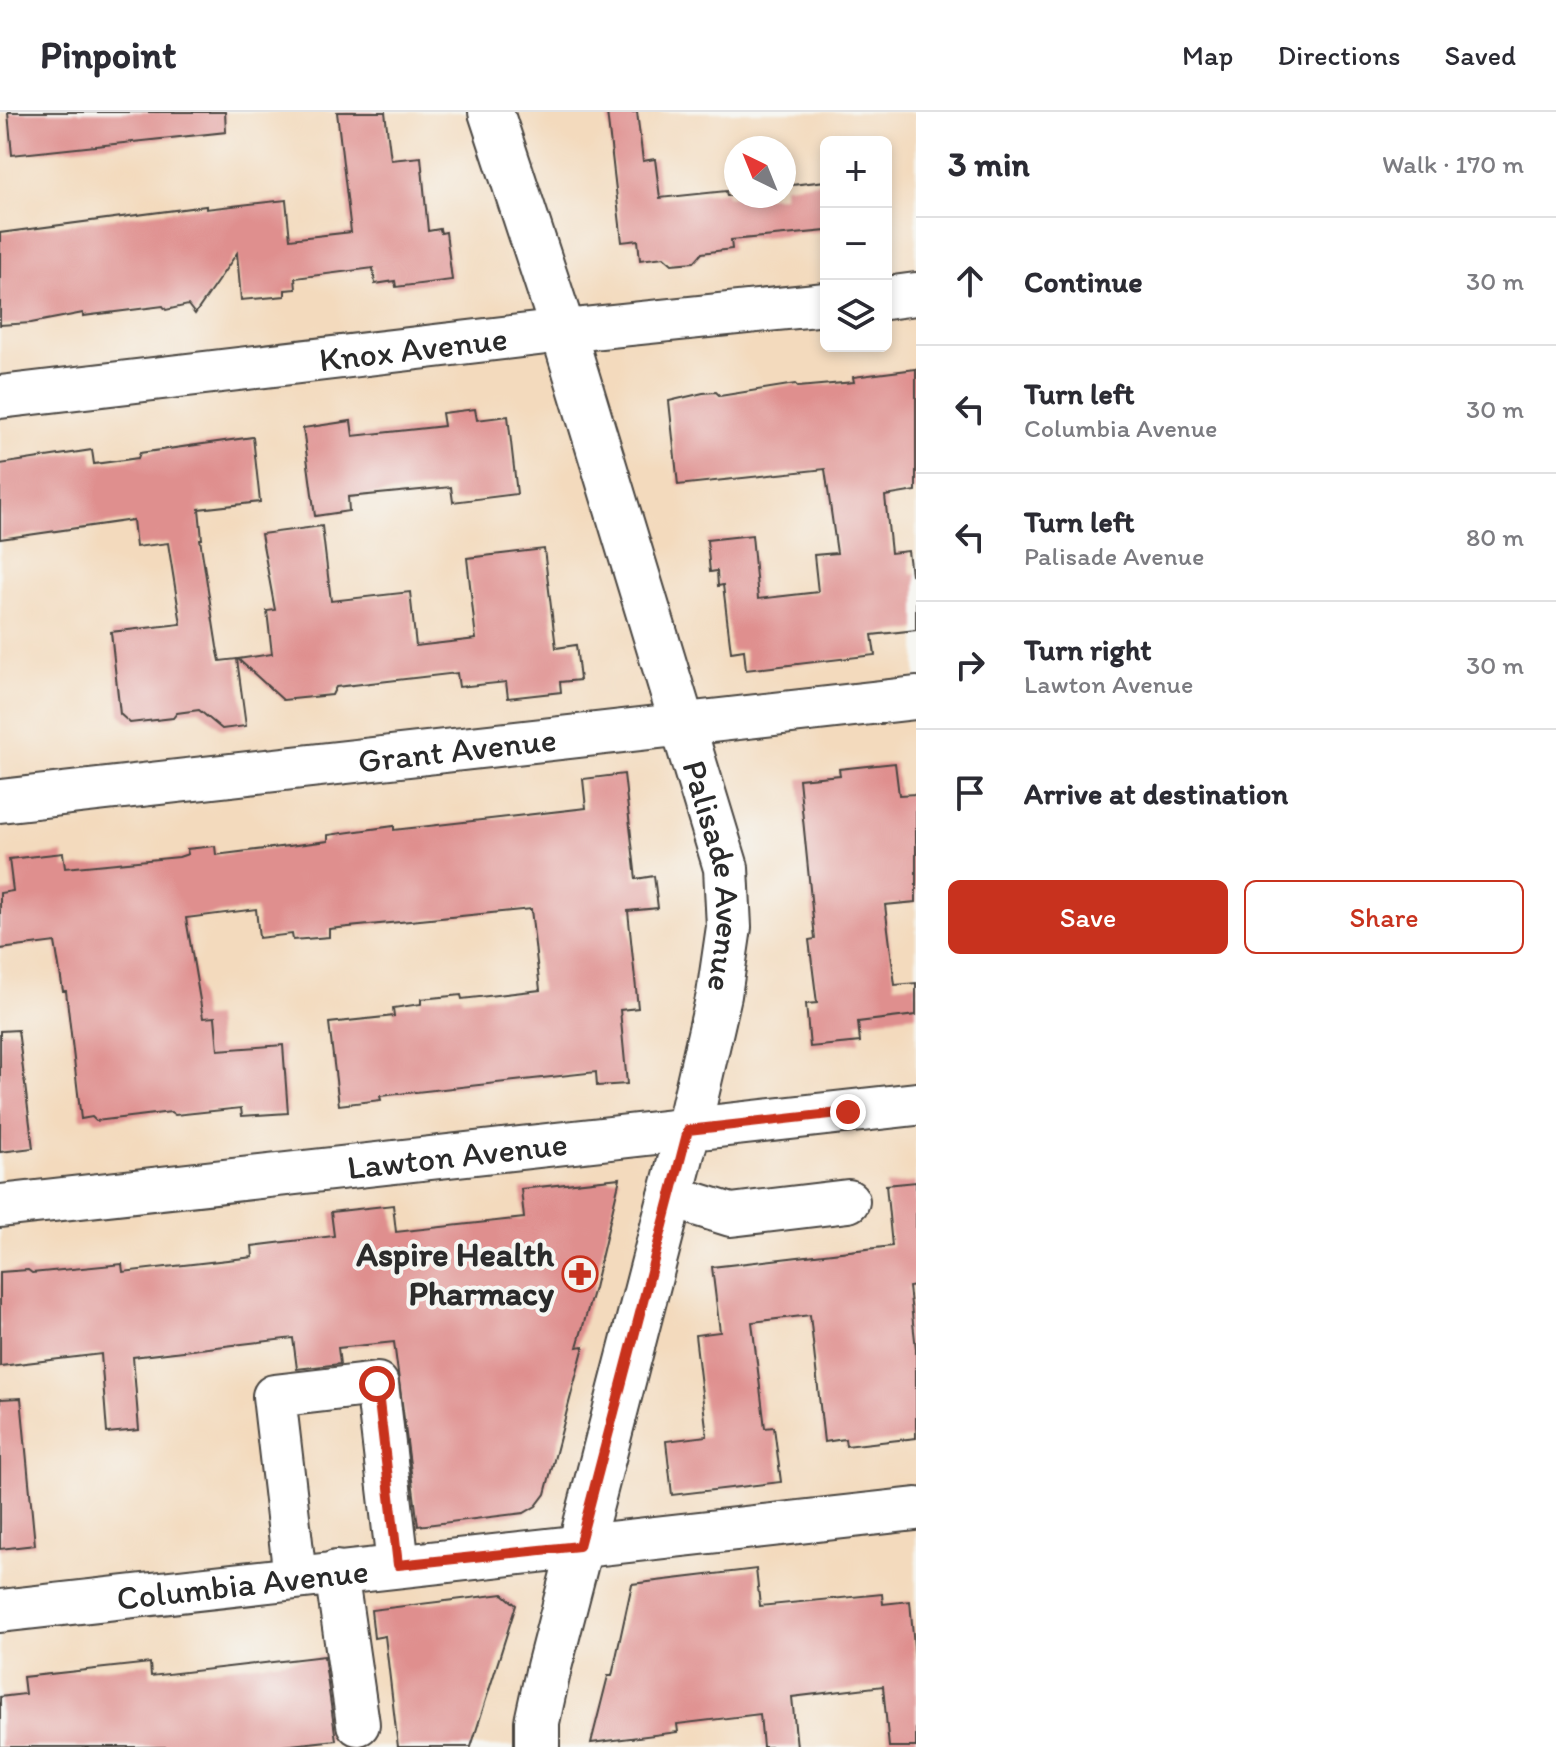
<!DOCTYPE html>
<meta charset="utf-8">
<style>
:root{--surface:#fff;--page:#f7f7f7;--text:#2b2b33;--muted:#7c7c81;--line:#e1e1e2;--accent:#c8321e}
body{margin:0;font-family:Itim,sans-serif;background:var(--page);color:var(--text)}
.controls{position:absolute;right:24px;top:24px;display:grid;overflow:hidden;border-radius:12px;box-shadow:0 4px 12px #0003}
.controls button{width:72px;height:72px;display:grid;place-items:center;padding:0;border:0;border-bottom:2px solid var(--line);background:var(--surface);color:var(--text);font:40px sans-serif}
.compass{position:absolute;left:724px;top:24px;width:72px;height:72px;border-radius:50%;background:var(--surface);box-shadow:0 4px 12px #0003;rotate:317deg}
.stop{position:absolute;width:24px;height:24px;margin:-18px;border:6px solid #c8321e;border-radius:50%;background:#fff}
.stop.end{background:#c8321e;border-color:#fff;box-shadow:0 2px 8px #0008}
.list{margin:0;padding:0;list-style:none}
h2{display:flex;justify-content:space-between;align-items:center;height:104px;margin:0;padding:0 32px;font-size:34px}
h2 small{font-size:26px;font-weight:400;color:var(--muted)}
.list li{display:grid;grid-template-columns:52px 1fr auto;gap:24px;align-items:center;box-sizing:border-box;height:128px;padding:0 32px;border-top:2px solid var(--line)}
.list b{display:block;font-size:30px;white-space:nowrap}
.list p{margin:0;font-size:26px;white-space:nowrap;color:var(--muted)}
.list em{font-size:26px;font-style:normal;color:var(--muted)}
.actions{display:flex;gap:16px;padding:24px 32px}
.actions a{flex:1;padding:18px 0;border:2px solid var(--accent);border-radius:12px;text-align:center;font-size:28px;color:var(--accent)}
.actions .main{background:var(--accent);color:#fff}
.icon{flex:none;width:44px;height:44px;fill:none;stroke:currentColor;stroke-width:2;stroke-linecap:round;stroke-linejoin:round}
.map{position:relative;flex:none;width:916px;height:1635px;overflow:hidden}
header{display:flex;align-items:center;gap:48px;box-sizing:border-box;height:112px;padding:0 40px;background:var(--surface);border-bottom:2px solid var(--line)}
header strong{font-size:38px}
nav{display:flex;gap:44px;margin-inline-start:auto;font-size:28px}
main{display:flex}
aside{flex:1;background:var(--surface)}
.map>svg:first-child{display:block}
</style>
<header>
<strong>Pinpoint</strong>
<nav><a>Map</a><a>Directions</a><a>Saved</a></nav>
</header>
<main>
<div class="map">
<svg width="916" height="1635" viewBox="0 0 916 1635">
<rect width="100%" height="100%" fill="#f6f6f2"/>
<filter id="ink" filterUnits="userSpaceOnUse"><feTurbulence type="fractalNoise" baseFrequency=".0125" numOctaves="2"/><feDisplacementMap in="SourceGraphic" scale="16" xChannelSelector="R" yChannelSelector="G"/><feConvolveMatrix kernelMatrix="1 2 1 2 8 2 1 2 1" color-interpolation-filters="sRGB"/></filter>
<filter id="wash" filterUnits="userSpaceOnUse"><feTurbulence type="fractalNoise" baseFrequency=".006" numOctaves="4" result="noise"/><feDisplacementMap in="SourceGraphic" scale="32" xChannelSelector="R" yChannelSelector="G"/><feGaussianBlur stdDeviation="1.8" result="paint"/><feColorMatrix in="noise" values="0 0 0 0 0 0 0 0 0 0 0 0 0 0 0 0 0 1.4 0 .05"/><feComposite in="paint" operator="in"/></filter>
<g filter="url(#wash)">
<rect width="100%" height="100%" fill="#f3dabd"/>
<g id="blocks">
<g fill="#df8f8e">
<path d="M8,0H225L226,20L12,43Z"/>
<path d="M337,0H385L391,48L421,45L428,119L440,117L441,121L446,120L452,168L396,175L395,169L375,172L373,156L295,166L296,177L285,178V184L241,188L237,141L195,202L188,193L166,198L163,194L83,204V201L31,211L0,213V121L206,94V97L286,88L290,127L351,120Z"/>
<path d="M607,0H637L643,49L655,47L660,86L726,79L727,84H784V74L826,69V119L731,128L732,137L702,141L694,150L672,152L664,145L640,148L638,128L622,130Z"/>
<path d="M916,257V379L885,384L891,441L908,439L911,462L916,461V518L872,523L875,543L746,558L744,538L731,540L723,473L718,474L717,459L710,460L707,428L752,423L758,487L818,480L814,443L837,441L825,357L678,373L669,289L703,281L716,280L720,284L795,272L798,275L854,270L853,265Z"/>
<path d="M475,297L477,308L508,304L517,382L453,390L451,375L348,385L349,399L315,404L303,316L351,309L353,324L444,314L442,301Z"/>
<path d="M253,325L260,390L199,397L202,427H200L217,535L220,549L237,547L246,614L222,617L199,598L177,601L173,606L130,611L120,602L111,520L181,512L168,431L136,435L133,408L0,427V352L92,338L94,352L138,346L140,341Z"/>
<path d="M322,414L331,489L410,480L416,534L476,527L467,446L544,437L556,536L576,533L580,568L560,570L561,580L508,586L506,570L459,575L457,561L336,575L332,583L283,588L238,547L272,542L267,499L275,498L261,422Z"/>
<path d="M895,651L899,683L916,682V790L885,793L895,873L916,871V903L858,910L860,930L810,935L806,892L817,891L809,828L815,827L799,667L840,663L839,657Z"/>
<path d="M624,662L636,767L654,764L658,796L628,799L638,896L620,898L627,972L597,974L596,960L380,984L381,988L339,993L329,911L394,904L393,896L421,892V887L461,883L462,887L540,878L531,797L329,817V825L293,828L292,822L259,826L256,797L186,806L203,906L215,905L218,938L283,933L288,1001L242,1004L241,996L175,1003L171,1000L96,1009L92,1005L81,1007L66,879H63L55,830L0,837V781L13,779L9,747L63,741L65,756L179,745L188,742L187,737L215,734L216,743L328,729V723L394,714V718L586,696L583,667Z"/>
<path d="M18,918L33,1036L0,1040V919Z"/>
<path d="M620,1066L594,1176L577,1235L584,1234L545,1382L536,1394L524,1401L418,1414L394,1230L338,1236L340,1252L297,1257L293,1226L133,1245L139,1318L107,1321L101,1242L0,1254V1160L28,1158L32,1161L122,1152L123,1160L253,1145L252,1134L334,1124L331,1100L393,1093L396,1120L524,1106L521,1077Z"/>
<path d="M916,1070V1174L909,1175L916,1237V1326L846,1334L845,1327L824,1330L810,1203L752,1210L765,1316L774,1315L781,1370L672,1383L666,1329L707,1324L695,1223L720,1220L712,1155L892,1134L886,1073Z"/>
<path d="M21,1286L35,1433L0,1437V1287Z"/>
<path d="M756,1457L760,1494L882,1482L883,1492L910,1489L916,1557V1635H889L883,1574L792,1585L797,1635H763L760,1602L677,1612L678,1620L591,1631L608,1564H612L632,1472Z"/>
<path d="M503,1482L516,1493L471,1635H398L385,1524L374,1526L371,1498Z"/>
<path d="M324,1544L336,1628L273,1635H0V1585L25,1582L23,1565L150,1551L151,1564Z"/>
</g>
</g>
</g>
<g filter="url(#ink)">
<use href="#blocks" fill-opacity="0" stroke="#494541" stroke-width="2"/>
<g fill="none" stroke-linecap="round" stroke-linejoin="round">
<defs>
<g id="minor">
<path d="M886,186L916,182"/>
<path id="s1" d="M0,285L563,219L826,192"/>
<path id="s2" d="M0,689L916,586"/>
<path d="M670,1084L731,1103L848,1089"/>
<path id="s3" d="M0,1094L916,992"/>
<path d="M336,1460L358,1612"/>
<path d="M295,1465L274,1284L377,1272L398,1453"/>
<path id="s4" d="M0,1499L916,1397"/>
</g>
<g id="major">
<path id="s5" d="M491,0L563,219L726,756L729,815L719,883L688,1018L549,1555L537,1610V1635"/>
</g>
</defs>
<use href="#minor" stroke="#494541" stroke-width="46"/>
<use href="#major" stroke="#494541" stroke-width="48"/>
<use href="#minor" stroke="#fff" stroke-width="42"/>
<use href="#major" stroke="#fff" stroke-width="44"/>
</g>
</g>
<g fill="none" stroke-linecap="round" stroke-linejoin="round" filter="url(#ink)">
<path stroke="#c8321e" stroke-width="10" d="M377,1272L398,1453L579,1434L688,1018L848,1000"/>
</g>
<defs>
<symbol id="pharmacy-ring" viewBox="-11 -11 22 22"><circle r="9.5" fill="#f6f6f2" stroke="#c8321e" stroke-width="1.5"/><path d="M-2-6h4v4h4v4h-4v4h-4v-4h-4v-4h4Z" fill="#c8321e"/></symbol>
</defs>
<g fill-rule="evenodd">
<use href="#pharmacy-ring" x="560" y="1142" width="40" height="40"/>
</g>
<g text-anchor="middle" stroke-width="8" stroke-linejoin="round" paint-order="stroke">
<g font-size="34" fill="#2b2b2b" stroke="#f6f6f2">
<text dy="12" stroke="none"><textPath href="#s1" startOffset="416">Knox Avenue</textPath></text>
<text dy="12" stroke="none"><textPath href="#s2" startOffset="460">Grant Avenue</textPath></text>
<text dy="12" stroke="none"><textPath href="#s5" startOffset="798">Palisade Avenue</textPath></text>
<text dy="12" stroke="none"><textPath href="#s3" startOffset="460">Lawton Avenue</textPath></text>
<text dy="12" stroke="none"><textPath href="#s4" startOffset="244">Columbia Avenue</textPath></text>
</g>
<g font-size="34" font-weight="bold" fill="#2b2b2b" stroke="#f6f6f2" text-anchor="end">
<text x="554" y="1154">Aspire Health<tspan x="554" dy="39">Pharmacy</tspan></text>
</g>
</g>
</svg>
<div class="controls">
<button>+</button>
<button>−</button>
<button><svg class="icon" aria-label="layers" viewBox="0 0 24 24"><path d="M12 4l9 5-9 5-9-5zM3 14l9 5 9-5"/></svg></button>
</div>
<svg class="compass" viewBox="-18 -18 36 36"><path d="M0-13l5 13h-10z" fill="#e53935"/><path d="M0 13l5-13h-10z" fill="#7c7c81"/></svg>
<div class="stop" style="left:377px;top:1272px"></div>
<div class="stop end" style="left:848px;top:1000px"></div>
</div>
<aside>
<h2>3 min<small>Walk · 170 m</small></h2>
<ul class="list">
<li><svg class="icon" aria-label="ahead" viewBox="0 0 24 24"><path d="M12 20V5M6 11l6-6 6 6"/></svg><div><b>Continue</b></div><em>30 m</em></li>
<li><svg class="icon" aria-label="left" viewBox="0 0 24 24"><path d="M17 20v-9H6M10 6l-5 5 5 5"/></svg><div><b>Turn left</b><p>Columbia Avenue</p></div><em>30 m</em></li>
<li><svg class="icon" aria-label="left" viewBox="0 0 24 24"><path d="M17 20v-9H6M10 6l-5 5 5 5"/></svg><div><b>Turn left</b><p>Palisade Avenue</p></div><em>80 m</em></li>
<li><svg class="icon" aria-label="right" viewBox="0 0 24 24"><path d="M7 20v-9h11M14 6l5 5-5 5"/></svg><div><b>Turn right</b><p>Lawton Avenue</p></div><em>30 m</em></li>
<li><svg class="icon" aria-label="arrive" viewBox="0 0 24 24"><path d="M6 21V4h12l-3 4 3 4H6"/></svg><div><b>Arrive at destination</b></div></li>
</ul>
<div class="actions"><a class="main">Save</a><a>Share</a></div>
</aside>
</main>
